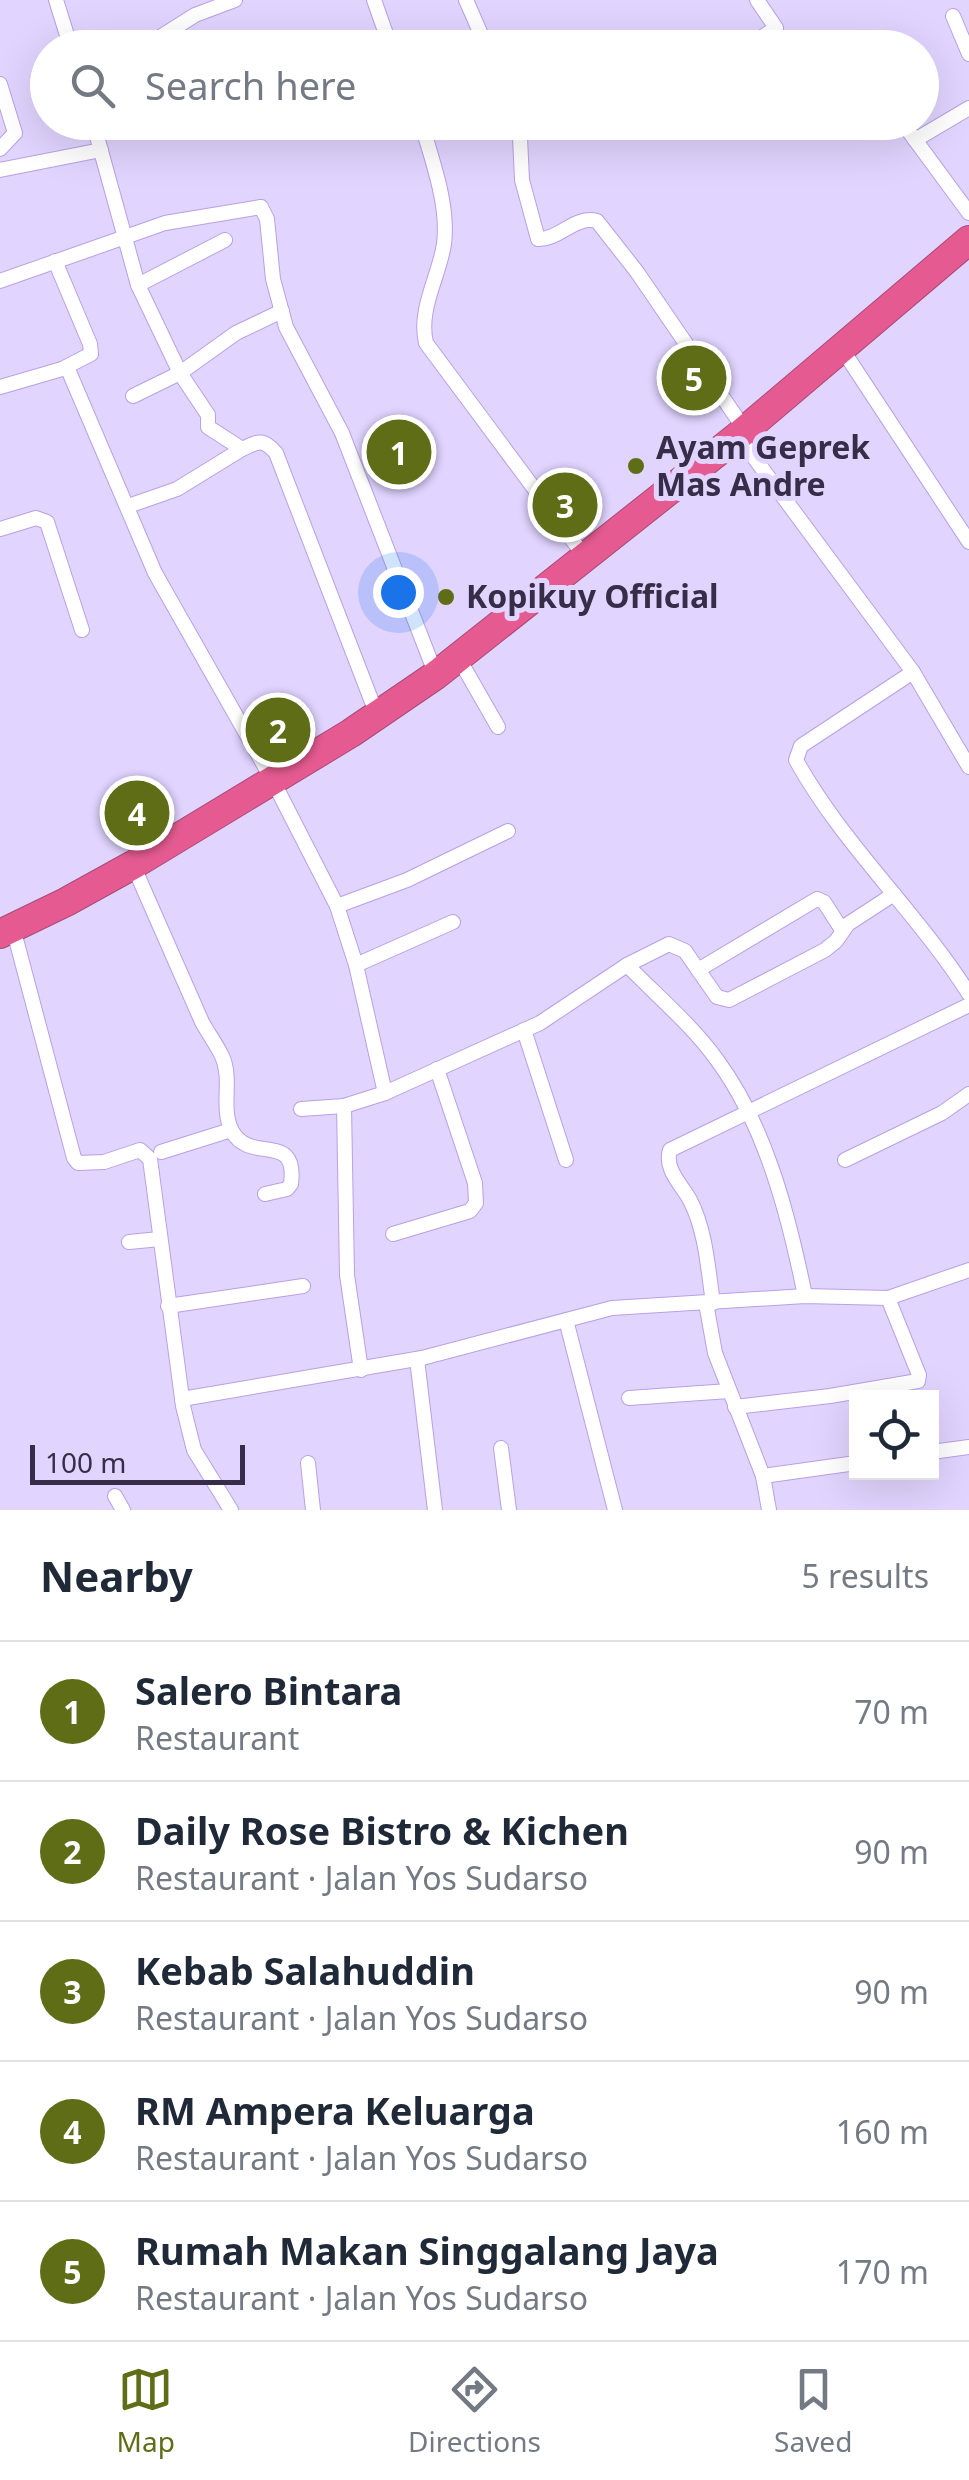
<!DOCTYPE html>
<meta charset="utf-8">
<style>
:root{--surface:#fff;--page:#f6f6f7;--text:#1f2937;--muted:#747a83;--line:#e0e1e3;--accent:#5f6d17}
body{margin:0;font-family:"Noto Sans",sans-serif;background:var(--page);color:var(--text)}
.controls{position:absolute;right:30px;bottom:30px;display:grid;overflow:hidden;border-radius:0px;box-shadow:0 10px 40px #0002}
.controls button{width:90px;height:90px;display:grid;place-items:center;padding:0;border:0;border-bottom:2px solid var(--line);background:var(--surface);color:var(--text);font:50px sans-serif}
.scale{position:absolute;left:30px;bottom:25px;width:215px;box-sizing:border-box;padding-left:10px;border:5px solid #372d49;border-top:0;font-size:28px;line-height:35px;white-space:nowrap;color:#372d49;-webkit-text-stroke:8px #e1d4ff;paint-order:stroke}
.you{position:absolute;left:398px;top:592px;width:35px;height:35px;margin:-25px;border:8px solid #fff;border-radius:50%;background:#1a73e8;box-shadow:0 0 0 15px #1a73e833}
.badge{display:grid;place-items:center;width:65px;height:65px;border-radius:50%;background:var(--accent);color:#fff;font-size:32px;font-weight:700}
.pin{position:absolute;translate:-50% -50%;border:5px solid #fff;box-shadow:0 2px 10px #0006}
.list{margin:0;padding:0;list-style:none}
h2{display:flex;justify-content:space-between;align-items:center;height:130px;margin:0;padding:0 40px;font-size:42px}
h2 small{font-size:32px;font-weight:400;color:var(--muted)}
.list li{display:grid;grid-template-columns:65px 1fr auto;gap:30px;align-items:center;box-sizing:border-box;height:140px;padding:0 40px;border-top:2px solid var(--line)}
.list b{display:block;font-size:38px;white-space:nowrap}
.list p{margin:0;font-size:32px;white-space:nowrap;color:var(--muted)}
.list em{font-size:32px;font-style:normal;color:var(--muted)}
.icon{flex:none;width:55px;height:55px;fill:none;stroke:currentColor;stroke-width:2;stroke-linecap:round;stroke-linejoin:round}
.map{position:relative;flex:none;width:969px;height:1510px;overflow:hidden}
.search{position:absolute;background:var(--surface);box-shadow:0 10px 40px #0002;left:30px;right:30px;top:30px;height:110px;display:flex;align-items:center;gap:25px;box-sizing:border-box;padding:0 35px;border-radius:55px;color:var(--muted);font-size:38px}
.sheet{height:830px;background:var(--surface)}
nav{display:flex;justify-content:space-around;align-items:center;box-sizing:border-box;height:140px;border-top:2px solid var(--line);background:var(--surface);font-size:28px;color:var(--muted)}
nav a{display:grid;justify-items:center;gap:5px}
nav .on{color:var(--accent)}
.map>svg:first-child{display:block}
</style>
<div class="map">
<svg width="969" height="1510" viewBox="0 0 969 1510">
<rect width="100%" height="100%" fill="#e1d4ff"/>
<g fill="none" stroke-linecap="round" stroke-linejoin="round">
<defs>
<g id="street">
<path d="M56,0L71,48"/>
<path d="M374,0L391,48"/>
<path d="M466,0L487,48"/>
<path d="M953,16L969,54"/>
<path d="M748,46L776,28L757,0"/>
<path d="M143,48L195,15L235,0"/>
<path d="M368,48L388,40"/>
<path d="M0,84L15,133L0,149"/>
<path d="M93,122L138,285L180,373L208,415V427L242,449C258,442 262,437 276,453L377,715"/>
<path d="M421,122C432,160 449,205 444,244C439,277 418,309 426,343L585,557"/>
<path d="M515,122L520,137L522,180L538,239C559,240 575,215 597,221L637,272L745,430"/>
<path d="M902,122L969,213"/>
<path d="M915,140L969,108"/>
<path d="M0,170L101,150"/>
<path d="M0,281L165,223L261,207L267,219L273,279L286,327L342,433L436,675"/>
<path d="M138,285L225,240"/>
<path d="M842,349L969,542"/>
<path d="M67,367L155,573L273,781L337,906L356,965L385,1093"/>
<path d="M0,387L62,369L91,354L90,344L55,261"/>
<path d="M133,396L180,373L236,333L282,311"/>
<path d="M738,436L913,672L969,767"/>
<path d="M128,506L177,489L242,449"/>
<path d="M0,529L36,518L47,522L82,630"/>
<path d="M458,657L498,727"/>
<path d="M913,672L801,746L796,760C843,845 917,912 969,994"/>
<path d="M133,865C156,917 179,970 202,1022C208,1033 216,1044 222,1056C233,1080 220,1108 232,1131C250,1165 298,1130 291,1184L287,1189L265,1194"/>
<path d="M337,906L407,880L508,831"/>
<path d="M13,928L74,1158L78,1163L104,1162L140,1150L150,1159L183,1406L194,1450L231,1510"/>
<path d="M356,965L453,922"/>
<path d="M627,965C657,996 692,1025 717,1060C766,1126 789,1217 805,1296"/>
<path d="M698,970L817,899L824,902L842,930"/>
<path d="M524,1030L566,1160"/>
<path d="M344,1106L347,1275L361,1370"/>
<path d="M301,1109L344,1106L385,1093L540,1023L627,965L669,944L685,951L717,997L729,1000L825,950L836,941L848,924L894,894"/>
<path d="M161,1152L231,1130"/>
<path d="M845,1160L942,1113L969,1094"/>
<path d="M393,1234L470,1211L476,1203L475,1183L437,1069"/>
<path d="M129,1242L160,1239"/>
<path d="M706,1303L715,1353L763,1476L769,1510"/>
<path d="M713,1303C708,1269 706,1231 690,1200C681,1184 664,1169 670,1150L969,1005"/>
<path d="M168,1306L303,1286"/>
<path d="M566,1320L615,1510"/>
<path d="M417,1359L435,1510"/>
<path d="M629,1398L729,1391"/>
<path d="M182,1399L422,1358L612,1308L805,1296L888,1298L969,1270"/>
<path d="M735,1407L830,1396L918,1381L919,1375L888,1298"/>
<path d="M501,1448L509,1510"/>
<path d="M932,1452L969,1447"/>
<path d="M308,1463L313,1510"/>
<path d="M763,1476L856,1463"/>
<path d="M115,1496L123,1510"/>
</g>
<path id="highway" d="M0,934L66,902L133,865L351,733L436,675L738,436L969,240"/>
</defs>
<use href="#street" stroke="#b7a1e6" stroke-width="16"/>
<use href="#highway" stroke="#a84b78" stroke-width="30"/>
<use href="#street" stroke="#fff" stroke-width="14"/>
<use href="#highway" stroke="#e55b91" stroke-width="28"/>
</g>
<g fill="#5f6d17" stroke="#e1d4ff" stroke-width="4">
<circle cx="636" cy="466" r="10"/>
<circle cx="446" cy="597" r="10"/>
</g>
<g text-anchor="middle" stroke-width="10" stroke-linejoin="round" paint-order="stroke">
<g font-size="32" font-weight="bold" fill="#372d49" stroke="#e1d4ff" text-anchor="start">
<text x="656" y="459">Ayam Geprek<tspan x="656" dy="37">Mas Andre</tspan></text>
<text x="466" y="608">Kopikuy Official</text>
</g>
</g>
</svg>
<div class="controls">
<button><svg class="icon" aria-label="locate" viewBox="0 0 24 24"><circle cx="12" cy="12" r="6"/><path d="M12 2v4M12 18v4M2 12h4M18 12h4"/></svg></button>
</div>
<div class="scale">100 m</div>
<div class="you"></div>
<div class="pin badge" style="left:399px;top:452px">1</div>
<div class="pin badge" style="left:278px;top:730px">2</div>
<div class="pin badge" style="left:565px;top:505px">3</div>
<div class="pin badge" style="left:137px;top:813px">4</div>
<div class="pin badge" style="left:694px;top:378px">5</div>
<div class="search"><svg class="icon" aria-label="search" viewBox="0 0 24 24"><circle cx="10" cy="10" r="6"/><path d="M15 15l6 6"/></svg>Search here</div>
</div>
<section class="sheet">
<h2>Nearby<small>5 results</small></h2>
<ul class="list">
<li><span class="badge">1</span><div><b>Salero Bintara</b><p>Restaurant</p></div><em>70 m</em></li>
<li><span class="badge">2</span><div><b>Daily Rose Bistro &amp; Kichen</b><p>Restaurant · Jalan Yos Sudarso</p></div><em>90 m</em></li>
<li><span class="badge">3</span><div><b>Kebab Salahuddin</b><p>Restaurant · Jalan Yos Sudarso</p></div><em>90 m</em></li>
<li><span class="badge">4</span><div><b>RM Ampera Keluarga</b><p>Restaurant · Jalan Yos Sudarso</p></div><em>160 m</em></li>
<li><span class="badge">5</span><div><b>Rumah Makan Singgalang Jaya</b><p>Restaurant · Jalan Yos Sudarso</p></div><em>170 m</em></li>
</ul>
</section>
<nav>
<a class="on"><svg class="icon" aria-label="map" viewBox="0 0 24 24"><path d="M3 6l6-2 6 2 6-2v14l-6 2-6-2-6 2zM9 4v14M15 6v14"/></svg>Map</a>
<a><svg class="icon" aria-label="directions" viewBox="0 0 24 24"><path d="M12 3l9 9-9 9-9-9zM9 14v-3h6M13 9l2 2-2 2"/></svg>Directions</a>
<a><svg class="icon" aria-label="saved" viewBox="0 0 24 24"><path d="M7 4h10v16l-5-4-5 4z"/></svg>Saved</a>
</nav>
